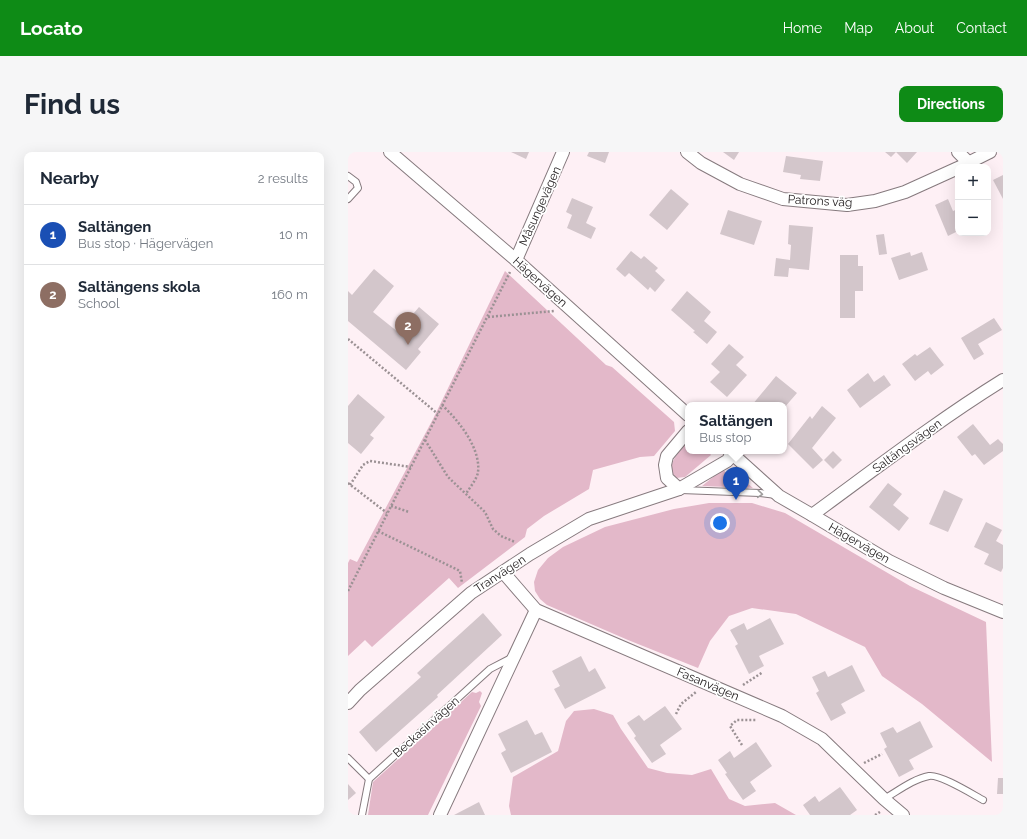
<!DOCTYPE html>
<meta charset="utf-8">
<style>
:root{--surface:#fff;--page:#f6f6f7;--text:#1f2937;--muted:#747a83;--line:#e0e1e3;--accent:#0e8b16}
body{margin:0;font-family:Raleway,sans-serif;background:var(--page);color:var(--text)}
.controls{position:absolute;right:12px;top:12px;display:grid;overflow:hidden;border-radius:8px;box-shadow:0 4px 16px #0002}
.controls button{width:36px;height:36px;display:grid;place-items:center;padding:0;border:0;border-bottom:1px solid var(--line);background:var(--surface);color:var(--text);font:20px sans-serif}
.you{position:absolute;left:372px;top:371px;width:14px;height:14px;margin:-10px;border:3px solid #fff;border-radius:50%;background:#1a73e8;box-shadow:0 0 0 6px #1a73e833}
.badge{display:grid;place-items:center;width:26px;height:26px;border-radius:50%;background:var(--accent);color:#fff;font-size:13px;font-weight:700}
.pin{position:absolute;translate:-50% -33px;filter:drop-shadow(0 1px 2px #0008)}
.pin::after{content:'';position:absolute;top:21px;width:14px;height:12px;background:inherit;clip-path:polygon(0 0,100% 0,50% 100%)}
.popup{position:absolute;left:337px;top:250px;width:102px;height:52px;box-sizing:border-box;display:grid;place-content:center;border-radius:8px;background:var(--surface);filter:drop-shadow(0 1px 3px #0005);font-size:13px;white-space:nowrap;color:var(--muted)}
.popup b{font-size:15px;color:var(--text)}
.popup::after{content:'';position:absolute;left:50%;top:100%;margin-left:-8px;border:8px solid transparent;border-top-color:var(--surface)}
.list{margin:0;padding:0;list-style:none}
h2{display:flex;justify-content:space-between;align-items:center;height:52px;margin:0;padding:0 16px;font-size:17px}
h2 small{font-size:13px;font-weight:400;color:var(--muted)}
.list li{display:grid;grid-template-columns:26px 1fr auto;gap:12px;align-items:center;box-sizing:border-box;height:60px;padding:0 16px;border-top:1px solid var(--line)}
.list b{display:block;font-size:15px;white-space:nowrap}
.list p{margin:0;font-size:13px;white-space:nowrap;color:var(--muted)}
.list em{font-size:13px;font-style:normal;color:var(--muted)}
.map{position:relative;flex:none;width:655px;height:663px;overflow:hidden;border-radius:8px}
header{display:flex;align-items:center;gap:24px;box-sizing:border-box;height:56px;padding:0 20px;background:var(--accent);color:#fff}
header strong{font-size:19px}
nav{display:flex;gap:22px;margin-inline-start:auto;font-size:14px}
.intro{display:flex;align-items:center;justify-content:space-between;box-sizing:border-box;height:96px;padding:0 24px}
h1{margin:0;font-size:28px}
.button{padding:10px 18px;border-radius:8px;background:var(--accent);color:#fff;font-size:14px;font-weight:700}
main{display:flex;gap:24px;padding:0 24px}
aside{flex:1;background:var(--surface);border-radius:8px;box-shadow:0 4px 16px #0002}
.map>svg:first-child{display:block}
</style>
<header>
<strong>Locato</strong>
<nav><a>Home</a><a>Map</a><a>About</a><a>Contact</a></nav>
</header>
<div class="intro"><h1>Find us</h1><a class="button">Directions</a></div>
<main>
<aside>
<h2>Nearby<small>2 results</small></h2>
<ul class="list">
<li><span class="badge" style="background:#1a4fb4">1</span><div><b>Saltängen</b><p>Bus stop · Hägervägen</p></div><em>10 m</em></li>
<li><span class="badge" style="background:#8d6e63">2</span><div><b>Saltängens skola</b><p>School</p></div><em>160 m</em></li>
</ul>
</aside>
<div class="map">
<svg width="655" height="663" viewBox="0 0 655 663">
<rect width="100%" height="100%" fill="#fef0f5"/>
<g fill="#e3b8c9">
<path d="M157,119L258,213L264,215L326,270L327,279L306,304L292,305L245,318L241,337L196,364L179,377L177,385L110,436L101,426L24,495L17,488L0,504V411L2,407L9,410L85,267Z"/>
<path d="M340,292V299H360L363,303L337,325L328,326C317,315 329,302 337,293Z"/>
<path d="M375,317L378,321L382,319H385L405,336L354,334Z"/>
<path d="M361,351H404L437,361L562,434L638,470L644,610L574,552L534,524L517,495L448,462L404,456L381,464L362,489L350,516L280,488L199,453L192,447L187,439L186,430L190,418L200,406L215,395L257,375L326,357Z"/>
<path d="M132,539L134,541L131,550L133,554L80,663H20L25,630L124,540L128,541Z"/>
<path d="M246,557L265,563L273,577L300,616L319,621L344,623L363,617L381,647L397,654L427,651L448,663H163L161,654L165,625L210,599L218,569L226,559Z"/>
</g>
<g fill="#d3c6cb">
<path d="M163,0H181L178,7Z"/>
<path d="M241,0H261L257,11L239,4Z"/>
<path d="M375,0H391L386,8Z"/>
<path d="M537,0H569L559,11L548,0L543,5Z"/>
<path d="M438,4L475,9L472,29L452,27L453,23L435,20Z"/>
<path d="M655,23V47L645,28Z"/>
<path d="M323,37L341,52L319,78L301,63Z"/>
<path d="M224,46L245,55L238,71L248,76L243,87L219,76L224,63L218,60Z"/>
<path d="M600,47L605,59L610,57V79L600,84L587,53Z"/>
<path d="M380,58L414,69L406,93L372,82Z"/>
<path d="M441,73L465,75L461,118L441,116L440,125L426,124L428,106L442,108L443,93L440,92Z"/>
<path d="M536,82L539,102L531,103L528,83Z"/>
<path d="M283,99L293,107L296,104L310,116L307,119L317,128L307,140L302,135L300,138L281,121L277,125L268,117Z"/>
<path d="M562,100L563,104L574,100L580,118L551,128L543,106Z"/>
<path d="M492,103H510V114H515V139H507V166H492Z"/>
<path d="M26,117L46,134L25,160L50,180L71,155L91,172L70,197L73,200L58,218L0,169V139L4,143Z"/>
<path d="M339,139L363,160L356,169L369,180L359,192L345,180L347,179L323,158Z"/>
<path d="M646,166L654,178L630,192L636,202L626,208L613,186Z"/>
<path d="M381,192L396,205L388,213L399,223L379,245L362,230L372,220L363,212Z"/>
<path d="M582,195L596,213L583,223L580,219L567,229L554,212L567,202L569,204Z"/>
<path d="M520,221L526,230L536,223L543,233L512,256L499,238Z"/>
<path d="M428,224L449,241L436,256V253H404Z"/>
<path d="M10,242L37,265L22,283L26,286L13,302L0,291V254Z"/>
<path d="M474,254L488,266L464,296L475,308L465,317L440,292L462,264L464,267Z"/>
<path d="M625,272L642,293L650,287L655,292V299L636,313L627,302L624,304L609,285Z"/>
<path d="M485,299L494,308L485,317L476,308Z"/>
<path d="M540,331L554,342L545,353L561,366L551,379L521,355Z"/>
<path d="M596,338L615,347L600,380L581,372Z"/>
<path d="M638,370L654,378L648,389L655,393V416L653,420L636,412L641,402L626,395Z"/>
<path d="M135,461L154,483L89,543L90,545L28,600L11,580L73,525L69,521Z"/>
<path d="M422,466L436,492L411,504L416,514L401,522L387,494L390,492L382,478L396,471L399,478Z"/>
<path d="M233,504L241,520L247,516L258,536L217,557L206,537L212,534L204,519Z"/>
<path d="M504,513L517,539L493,552L498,561L483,569L468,541L471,539L464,525L477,519L480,525Z"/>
<path d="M317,554L334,577L312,593L318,602L304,611L286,586L288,584L279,571L291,563L296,569Z"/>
<path d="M179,568L187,583L194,580L204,600L163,621L153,601L158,598L150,582Z"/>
<path d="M572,569L585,595L561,608L566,617L551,625L536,597L539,595L532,581L545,575L549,581Z"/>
<path d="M408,590L424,614L402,630L408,639L395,648L377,622L379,621L370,608L382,599L386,606Z"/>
<path d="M650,626H655V642H649Z"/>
<path d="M0,632L8,641L0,648Z"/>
<path d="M492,635L509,658L502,663H462L455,653L467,644L471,650Z"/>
<path d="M131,650L137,663H106Z"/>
</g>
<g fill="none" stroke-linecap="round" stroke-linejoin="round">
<defs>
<g id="service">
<path d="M0,24L8,30L10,36L0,47"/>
<path d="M333,338L412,341L428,343"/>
<path d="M0,606L21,627"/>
<path d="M536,647C550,639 565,627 581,624C592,622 624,642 635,648"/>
<path d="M14,663L21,627L142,517L165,505"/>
</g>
<g id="minor">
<path d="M42,0L168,108L340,263"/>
<path d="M339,0L353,11L392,32L435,47L499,53L527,49L557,40L610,16"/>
<path d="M610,0L621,11"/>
<path d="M612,15L642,0"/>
<path d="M168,108L215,0"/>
<path d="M381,299L431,344L464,363L541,409L596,436L655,460"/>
<path d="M331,337L319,326L317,313L319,304L340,279"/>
<path d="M464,363C527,317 589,269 655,228"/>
<path d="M155,420L188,458L434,564L474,587L536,647L555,663"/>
<path d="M0,551L12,538L123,441L182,402L241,367L331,337L379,309L385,302"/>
<path d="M92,663L188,458"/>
</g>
</defs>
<use href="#service" stroke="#867a7e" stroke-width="8"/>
<use href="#minor" stroke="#867a7e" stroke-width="14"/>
<g stroke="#9b9194" stroke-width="2.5" stroke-dasharray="2 2" stroke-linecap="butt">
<path d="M140,165L206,159"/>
<path d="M0,187L90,262"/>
<path d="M94,253C110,268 133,296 130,320C129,327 122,335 118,342"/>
<path d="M77,288L100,325L137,360L145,377L153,384L167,390"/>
<path d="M0,331L39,361"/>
<path d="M2,333L15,313L22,309L63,315"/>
<path d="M43,354L61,360"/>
<path d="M30,379L112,419L114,431"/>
<path d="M0,439L162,120"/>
<path d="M395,533L415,520"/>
<path d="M328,562L333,552L348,540"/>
<path d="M394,593L382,574L389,568H408"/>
<path d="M516,611L534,602"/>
<path d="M527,663L532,660"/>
</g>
<use href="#service" stroke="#fff" stroke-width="6"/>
<use href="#minor" stroke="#fff" stroke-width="12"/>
</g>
<defs><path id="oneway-chevron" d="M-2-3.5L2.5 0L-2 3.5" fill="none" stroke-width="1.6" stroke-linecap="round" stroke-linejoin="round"/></defs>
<use stroke="#9e9c9c" href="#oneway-chevron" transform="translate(412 342) rotate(5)"/>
<g text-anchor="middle" stroke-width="3.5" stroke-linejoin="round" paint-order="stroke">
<g font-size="12" fill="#272324" stroke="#fff">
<text transform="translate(472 49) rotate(3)" y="4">Patrons väg</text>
<text transform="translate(192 54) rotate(-66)" y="4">Måsungevägen</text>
<text transform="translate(192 130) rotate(42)" y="4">Hägervägen</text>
<text transform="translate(559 294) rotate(-36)" y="4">Saltängsvägen</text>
<text transform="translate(511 391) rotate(30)" y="4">Hägervägen</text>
<text transform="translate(152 422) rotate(-33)" y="4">Tranvägen</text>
<text transform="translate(360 532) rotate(23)" y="4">Fasanvägen</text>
<text transform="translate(78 575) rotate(-42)" y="4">Beckasinvägen</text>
</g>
</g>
</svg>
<div class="controls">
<button>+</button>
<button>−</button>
</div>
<div class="you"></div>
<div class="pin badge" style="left:388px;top:348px;background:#1a4fb4">1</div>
<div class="popup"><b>Saltängen</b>Bus stop</div>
<div class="pin badge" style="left:60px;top:193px;background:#8d6e63">2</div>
</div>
</main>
